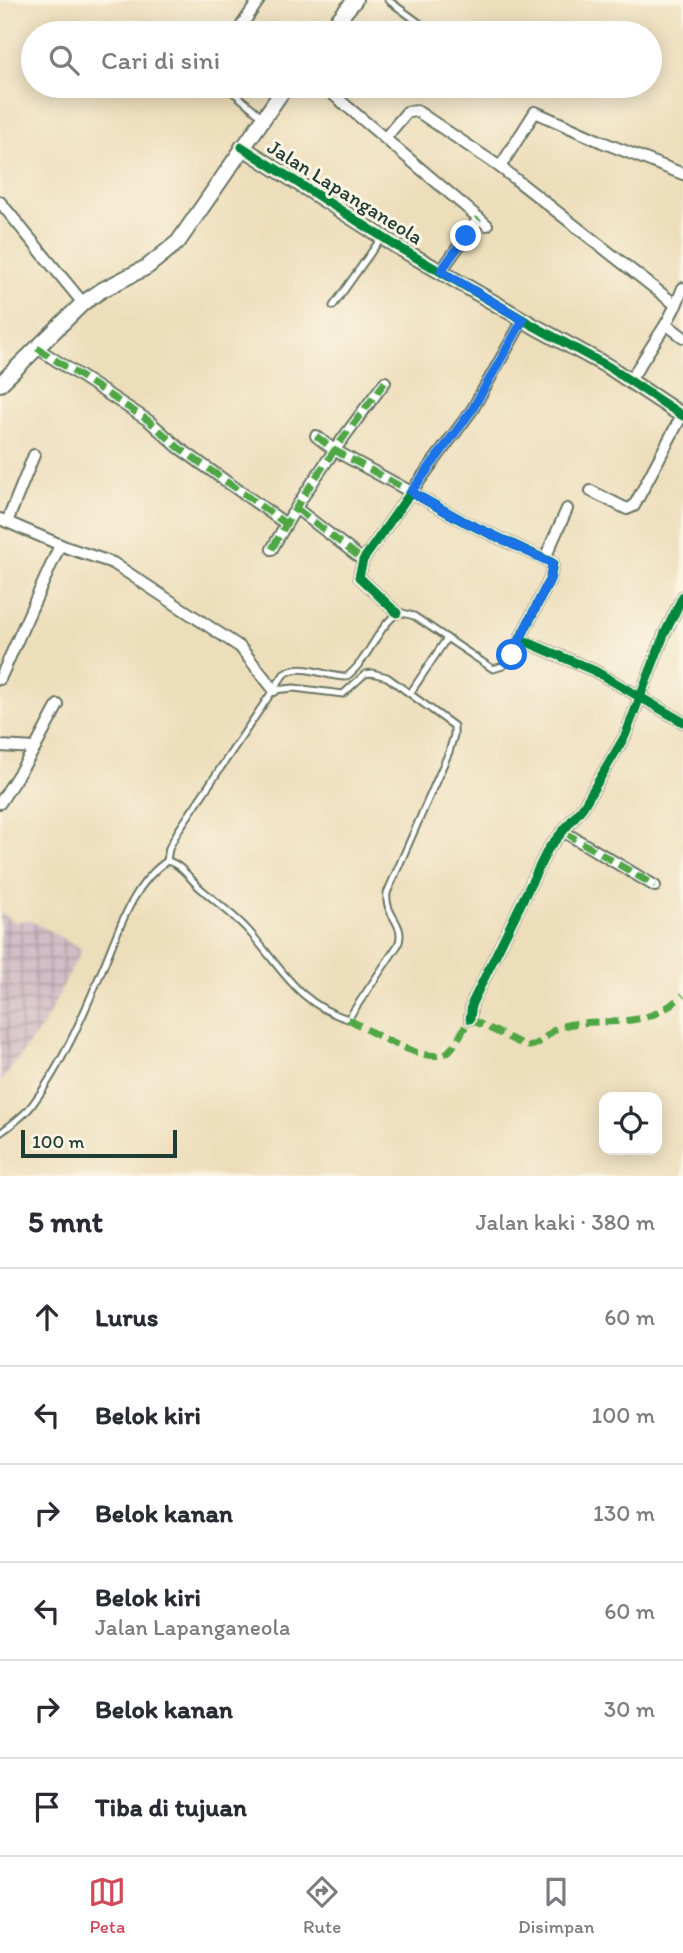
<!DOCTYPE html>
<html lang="id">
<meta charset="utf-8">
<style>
:root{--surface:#fff;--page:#f2f2f3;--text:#2b2b33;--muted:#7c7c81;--line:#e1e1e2;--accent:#d1495b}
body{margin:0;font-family:Itim,sans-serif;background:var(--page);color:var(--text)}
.controls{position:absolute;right:21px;bottom:21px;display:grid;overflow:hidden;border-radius:14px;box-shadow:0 4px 18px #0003}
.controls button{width:63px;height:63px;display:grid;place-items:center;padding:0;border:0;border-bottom:2px solid var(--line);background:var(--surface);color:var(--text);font:35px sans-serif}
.scale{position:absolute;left:21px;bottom:18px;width:156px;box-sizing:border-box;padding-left:7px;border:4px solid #1f3d34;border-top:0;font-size:19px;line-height:24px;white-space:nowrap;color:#1f3d34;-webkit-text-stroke:5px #fcf5e5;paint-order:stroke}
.stop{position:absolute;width:21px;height:21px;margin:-16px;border:5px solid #1a73e8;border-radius:50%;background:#fff}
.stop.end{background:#1a73e8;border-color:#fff;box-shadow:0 2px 7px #0008}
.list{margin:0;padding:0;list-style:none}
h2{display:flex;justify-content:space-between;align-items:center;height:91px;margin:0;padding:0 28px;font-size:30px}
h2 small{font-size:23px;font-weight:400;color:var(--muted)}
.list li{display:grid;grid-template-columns:46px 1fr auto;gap:21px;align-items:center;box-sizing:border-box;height:98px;padding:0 28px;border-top:2px solid var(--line)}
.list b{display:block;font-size:26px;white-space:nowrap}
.list p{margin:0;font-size:23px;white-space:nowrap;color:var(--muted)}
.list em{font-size:23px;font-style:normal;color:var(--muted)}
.icon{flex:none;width:38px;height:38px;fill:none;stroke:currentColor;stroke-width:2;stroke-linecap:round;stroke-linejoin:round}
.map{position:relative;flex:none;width:683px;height:1176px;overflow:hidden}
.search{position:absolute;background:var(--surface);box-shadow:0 4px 18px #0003;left:21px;right:21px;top:21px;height:77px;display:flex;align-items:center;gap:18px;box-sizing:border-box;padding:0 24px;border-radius:38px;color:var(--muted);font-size:26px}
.sheet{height:679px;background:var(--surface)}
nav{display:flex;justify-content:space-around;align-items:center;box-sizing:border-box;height:98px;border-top:2px solid var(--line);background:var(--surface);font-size:19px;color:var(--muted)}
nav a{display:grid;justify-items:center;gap:4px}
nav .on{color:var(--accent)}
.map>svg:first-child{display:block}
</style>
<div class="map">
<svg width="683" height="1176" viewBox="0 0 683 1176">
<defs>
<pattern id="industrial-grid" width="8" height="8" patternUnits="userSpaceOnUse" patternTransform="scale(1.75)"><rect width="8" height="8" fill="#d2bdc6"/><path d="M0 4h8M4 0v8" fill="none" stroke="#aa9ba2"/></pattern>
</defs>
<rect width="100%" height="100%" fill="#fcf5e5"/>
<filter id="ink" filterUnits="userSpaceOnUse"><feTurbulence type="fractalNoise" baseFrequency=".0143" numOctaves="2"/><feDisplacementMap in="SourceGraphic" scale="14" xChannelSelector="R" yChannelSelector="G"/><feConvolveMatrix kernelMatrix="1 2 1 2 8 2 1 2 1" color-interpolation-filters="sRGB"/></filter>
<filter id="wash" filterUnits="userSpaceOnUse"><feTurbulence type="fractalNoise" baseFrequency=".00686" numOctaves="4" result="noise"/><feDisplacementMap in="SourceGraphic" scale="28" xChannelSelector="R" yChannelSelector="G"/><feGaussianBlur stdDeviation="1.57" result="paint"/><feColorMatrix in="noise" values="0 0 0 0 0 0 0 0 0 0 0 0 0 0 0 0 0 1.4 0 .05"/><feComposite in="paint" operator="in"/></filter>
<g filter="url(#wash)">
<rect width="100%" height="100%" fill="#eddebb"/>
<path fill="url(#industrial-grid)" d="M0,912L15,922L28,919L82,949L43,1026L0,1083Z"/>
</g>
<g filter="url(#ink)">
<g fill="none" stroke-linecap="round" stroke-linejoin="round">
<defs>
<g id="service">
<path d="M388,0L433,33"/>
<path d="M233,92L264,118"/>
<path d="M333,306L382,237"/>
<path d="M411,692L447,638"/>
<path d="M167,861L169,848L178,831L284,674C304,662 324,677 346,677C369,660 376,628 399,612L414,616L493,669L503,666L520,639"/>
<path d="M0,1133C11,1125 24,1116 32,1105C61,1067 84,1014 102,970C118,933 132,884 167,861C181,864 190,879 200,888C215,901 231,913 245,927C280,964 295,1003 348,1019L398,945C407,924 384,916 387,893L449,752L454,735V726L387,677L372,673L365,674L343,694L294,688L274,690"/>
</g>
<g id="minor">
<path d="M245,33L241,29L242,25L259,0"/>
<path d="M323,86L487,225"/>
<path d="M386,137L407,112L417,111L500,167L676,305L666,324L683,337"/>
<path d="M500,167L535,112L602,142L683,174"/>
<path d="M0,202L83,303"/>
<path d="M441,271L479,218"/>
<path d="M676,305L683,288"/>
<path d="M37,348L149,421L178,447L286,524"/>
<path d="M629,382L666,324"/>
<path d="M316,436L334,450L411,492L472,410L523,320"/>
<path d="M591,491L627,509L634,506L682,415"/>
<path d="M297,509L363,560"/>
<path d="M0,519L68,548L113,563L240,647L274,690"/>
<path d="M7,522L34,455"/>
<path d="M272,549C304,490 344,436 385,382"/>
<path d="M545,558L567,509"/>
<path d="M397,613L359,577L363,560L411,492L463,521L553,563L550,579L520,639L595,671L683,722"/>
<path d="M0,679L60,545"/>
<path d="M0,746L35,748"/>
<path d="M0,803L35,748L58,705"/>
<path d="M564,832L655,886"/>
<path d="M470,1019L472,1003L548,849L583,807L625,736L664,635L683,596"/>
</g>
<g id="tertiary">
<path d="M327,33L355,0"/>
<path d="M242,147L398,247L534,326L609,367L683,416"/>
<path d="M0,384L83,303L102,290L147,267L178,242L286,86"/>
</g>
</defs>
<use href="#service" stroke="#677563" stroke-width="9"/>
<use href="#minor" stroke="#677563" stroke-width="14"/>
<use href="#tertiary" stroke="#677563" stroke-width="18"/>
<use href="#service" stroke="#fff" stroke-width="5"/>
<use href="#minor" stroke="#fff" stroke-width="10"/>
<use href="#tertiary" stroke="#fff" stroke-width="14"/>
<g stroke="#4fa644" stroke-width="7" stroke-dasharray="14 7" stroke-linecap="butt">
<path d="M441,271L479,218"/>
<path d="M37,348L149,421L178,447L286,524"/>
<path d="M316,436L334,450L411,492L472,410L523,320"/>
<path d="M297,509L363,560"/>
<path d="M272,549C304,490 344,436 385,382"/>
<path d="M564,832L655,886"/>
<path d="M348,1019C367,1029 430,1069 449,1051C457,1043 463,1029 470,1019V1015"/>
<path d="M470,1019L526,1046C543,1047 547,1030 563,1026C595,1018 631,1027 661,1011C669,1007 676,1001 683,995"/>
</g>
<defs>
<g id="cycleway">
<path d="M242,147L398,247L534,326L609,367L683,416"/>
<path d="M397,613L359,577L363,560L411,492L463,521L553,563L550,579L520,639L595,671L683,722"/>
<path d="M470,1019L472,1003L548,849L583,807L625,736L664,635L683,596"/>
</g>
</defs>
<use href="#cycleway" stroke="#fcf5e5" stroke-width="13"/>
<use href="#cycleway" stroke="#00873e" stroke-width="9"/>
</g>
</g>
<g fill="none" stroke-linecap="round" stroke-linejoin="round" filter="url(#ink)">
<path stroke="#1a73e8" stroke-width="9" d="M466,236L441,271L523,320L472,410L411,492L463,521L552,563L550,579L512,655"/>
</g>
<g text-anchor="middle" stroke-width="6" stroke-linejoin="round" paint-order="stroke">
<g font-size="21" fill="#1f3d34" stroke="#fcf5e5">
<text transform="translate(345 192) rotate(32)" y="7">Jalan Lapanganeola</text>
</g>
</g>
</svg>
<div class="controls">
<button><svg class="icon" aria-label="locate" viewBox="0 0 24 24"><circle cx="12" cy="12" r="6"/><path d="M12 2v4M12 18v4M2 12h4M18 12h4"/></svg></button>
</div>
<div class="scale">100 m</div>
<div class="stop" style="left:512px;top:655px"></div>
<div class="stop end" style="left:466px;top:236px"></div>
<div class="search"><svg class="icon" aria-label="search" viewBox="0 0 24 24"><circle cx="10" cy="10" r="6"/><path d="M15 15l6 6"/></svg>Cari di sini</div>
</div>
<section class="sheet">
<h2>5 mnt<small>Jalan kaki · 380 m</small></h2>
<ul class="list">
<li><svg class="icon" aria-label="ahead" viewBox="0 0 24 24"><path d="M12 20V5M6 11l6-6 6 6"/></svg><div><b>Lurus</b></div><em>60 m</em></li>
<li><svg class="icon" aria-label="left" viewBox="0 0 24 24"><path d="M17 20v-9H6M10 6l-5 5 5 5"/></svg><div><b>Belok kiri</b></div><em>100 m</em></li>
<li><svg class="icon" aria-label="right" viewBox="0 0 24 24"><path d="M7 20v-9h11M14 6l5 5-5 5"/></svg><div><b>Belok kanan</b></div><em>130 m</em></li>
<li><svg class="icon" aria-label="left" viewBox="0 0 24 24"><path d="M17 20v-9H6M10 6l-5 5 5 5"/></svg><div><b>Belok kiri</b><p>Jalan Lapanganeola</p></div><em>60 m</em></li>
<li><svg class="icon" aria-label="right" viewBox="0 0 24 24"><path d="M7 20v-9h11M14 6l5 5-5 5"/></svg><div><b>Belok kanan</b></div><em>30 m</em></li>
<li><svg class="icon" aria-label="arrive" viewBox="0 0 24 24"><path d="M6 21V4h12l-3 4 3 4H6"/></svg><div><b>Tiba di tujuan</b></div></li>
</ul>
</section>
<nav>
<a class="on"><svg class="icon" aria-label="map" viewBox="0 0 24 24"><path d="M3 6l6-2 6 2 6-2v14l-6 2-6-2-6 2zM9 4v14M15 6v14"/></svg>Peta</a>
<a><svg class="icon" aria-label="directions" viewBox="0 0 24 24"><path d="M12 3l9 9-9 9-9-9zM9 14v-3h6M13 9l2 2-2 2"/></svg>Rute</a>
<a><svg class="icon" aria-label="saved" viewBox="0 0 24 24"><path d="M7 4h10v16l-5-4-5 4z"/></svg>Disimpan</a>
</nav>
